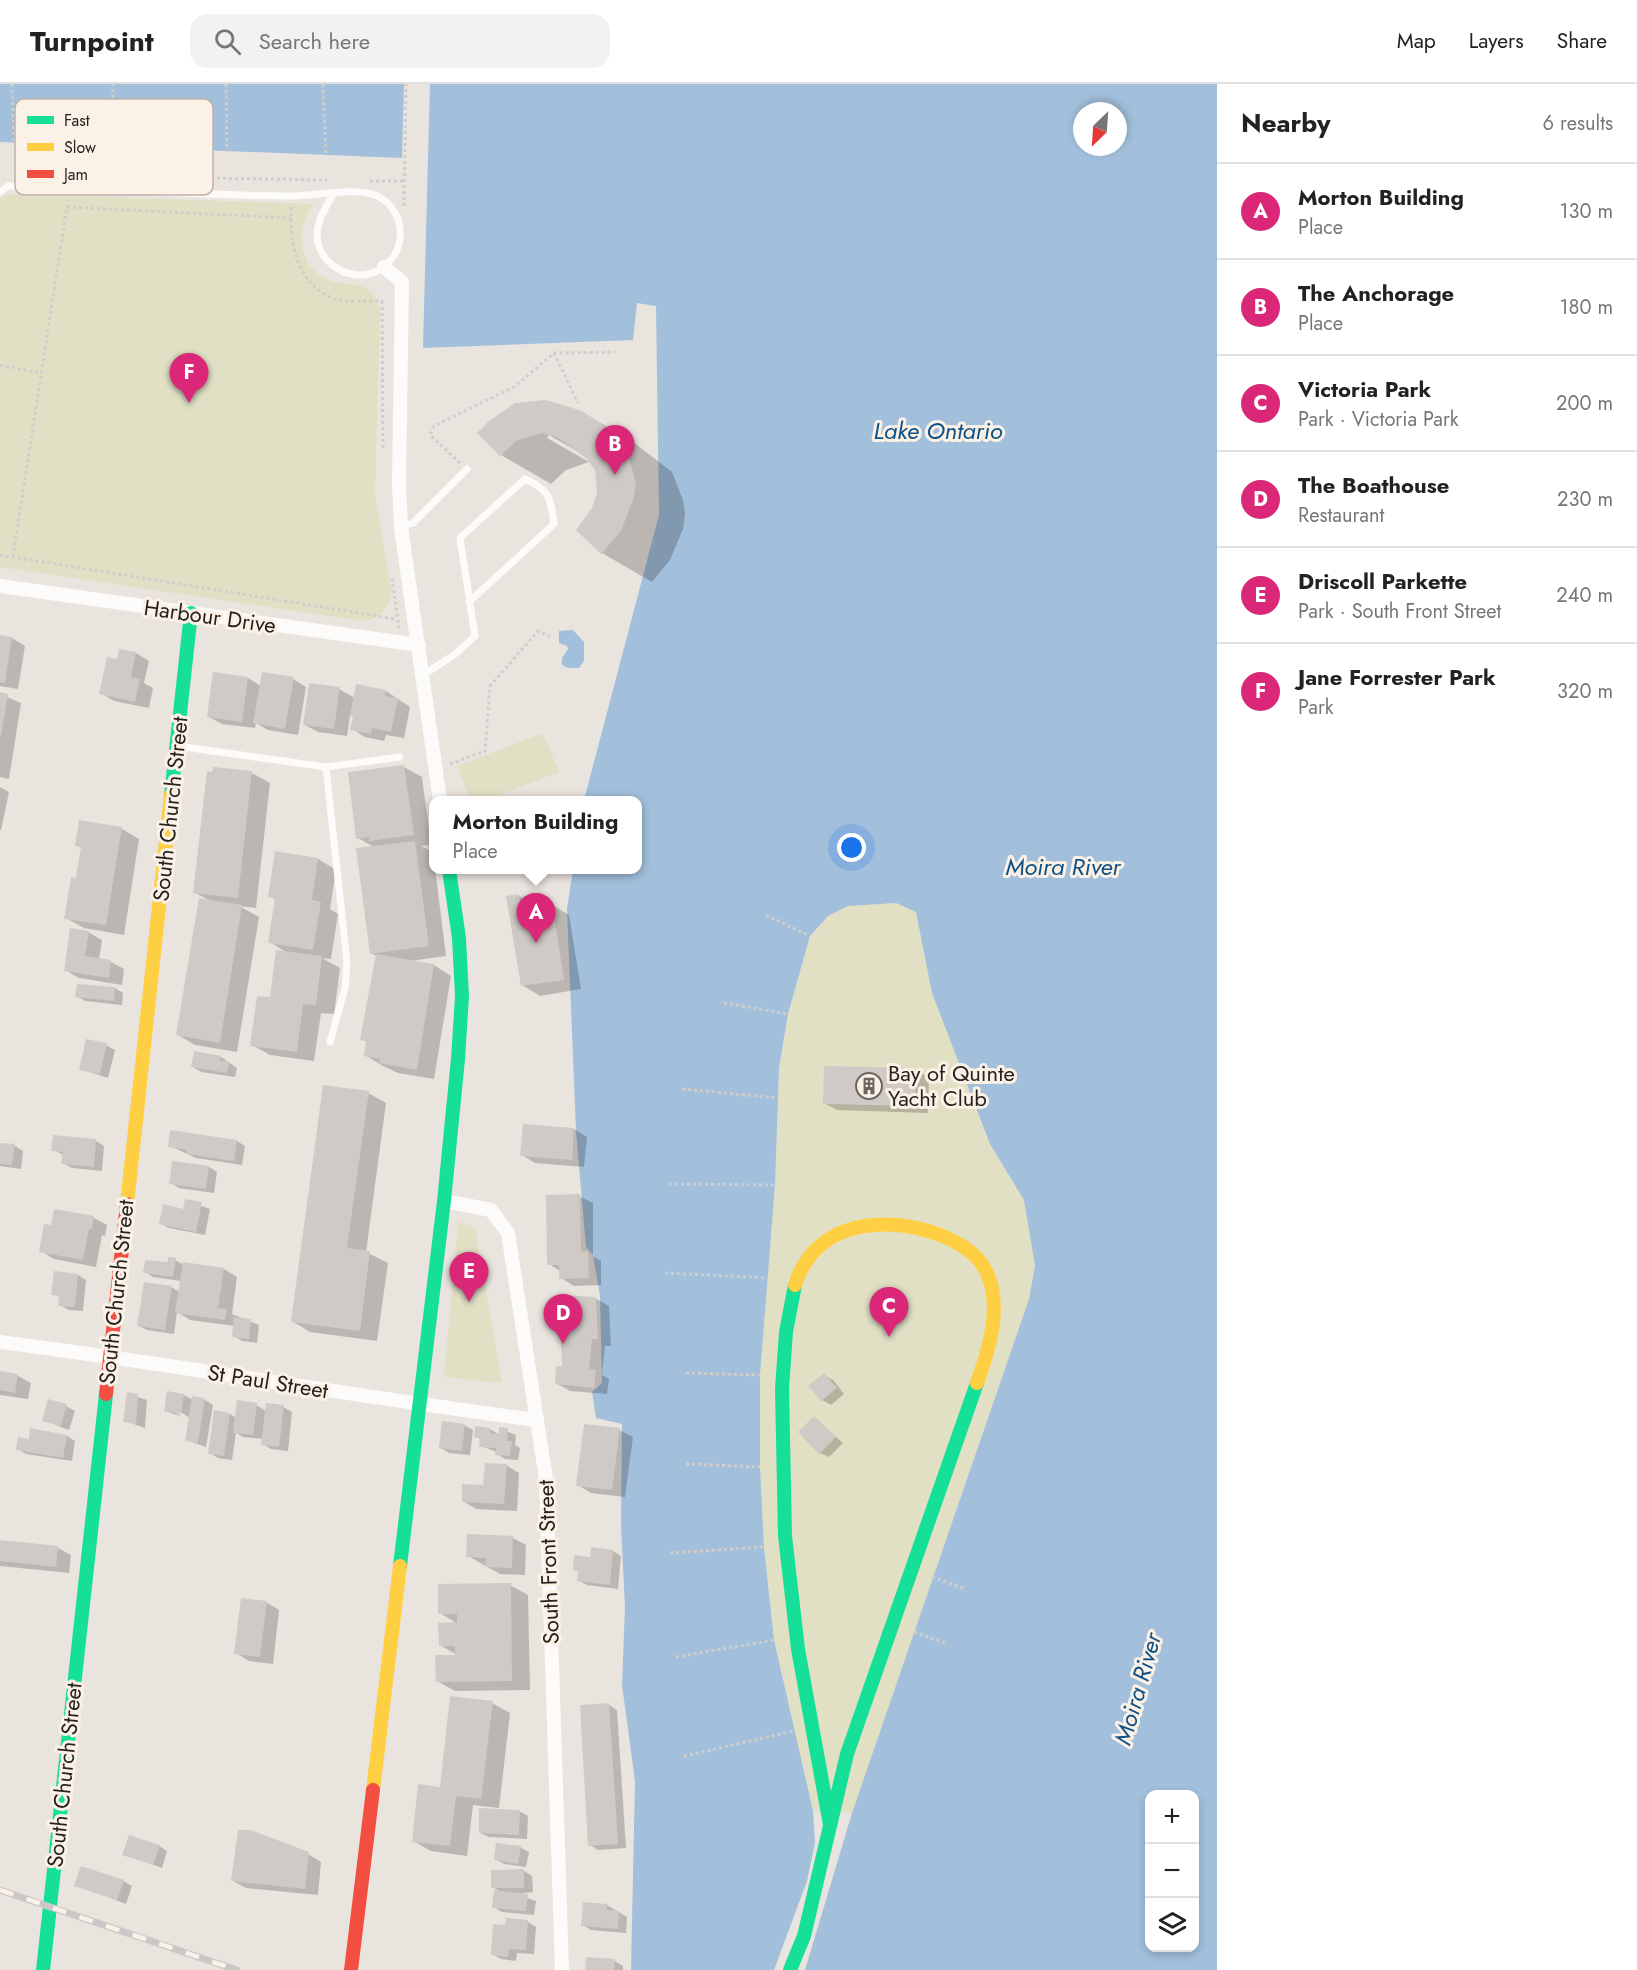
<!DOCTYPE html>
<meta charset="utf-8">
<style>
:root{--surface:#fff;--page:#f2f2f2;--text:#222;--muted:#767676;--line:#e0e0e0;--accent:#db2777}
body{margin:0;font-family:Jost,sans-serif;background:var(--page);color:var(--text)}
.controls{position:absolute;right:18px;bottom:18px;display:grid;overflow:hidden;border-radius:12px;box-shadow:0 3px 9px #0003}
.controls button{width:54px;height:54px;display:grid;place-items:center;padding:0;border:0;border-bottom:2px solid var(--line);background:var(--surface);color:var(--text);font:30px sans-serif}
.compass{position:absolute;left:1073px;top:18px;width:54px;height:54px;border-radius:50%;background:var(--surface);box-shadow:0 3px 9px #0003;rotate:205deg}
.you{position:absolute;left:852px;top:764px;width:21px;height:21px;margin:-15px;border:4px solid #fff;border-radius:50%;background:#1a73e8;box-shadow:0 0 0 9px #1a73e833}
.badge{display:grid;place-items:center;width:39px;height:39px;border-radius:50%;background:var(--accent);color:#fff;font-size:20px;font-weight:700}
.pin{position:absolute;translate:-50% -50px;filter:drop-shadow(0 2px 3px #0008)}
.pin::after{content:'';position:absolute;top:32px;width:21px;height:18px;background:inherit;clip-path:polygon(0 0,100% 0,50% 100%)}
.popup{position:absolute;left:429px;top:712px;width:213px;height:78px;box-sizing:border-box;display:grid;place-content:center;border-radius:12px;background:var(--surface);filter:drop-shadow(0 2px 4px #0005);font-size:20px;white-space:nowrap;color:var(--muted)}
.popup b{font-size:22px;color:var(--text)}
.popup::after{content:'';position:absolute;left:50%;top:100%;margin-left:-12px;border:12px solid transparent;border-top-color:var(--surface)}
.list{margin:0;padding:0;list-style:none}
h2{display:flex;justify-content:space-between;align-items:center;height:78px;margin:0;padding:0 24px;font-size:26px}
h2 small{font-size:20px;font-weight:400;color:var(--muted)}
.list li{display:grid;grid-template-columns:39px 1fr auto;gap:18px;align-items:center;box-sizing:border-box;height:96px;padding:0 24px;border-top:2px solid var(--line)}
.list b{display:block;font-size:22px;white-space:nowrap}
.list p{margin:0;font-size:20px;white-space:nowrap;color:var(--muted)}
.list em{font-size:20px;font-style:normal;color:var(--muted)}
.icon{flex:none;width:33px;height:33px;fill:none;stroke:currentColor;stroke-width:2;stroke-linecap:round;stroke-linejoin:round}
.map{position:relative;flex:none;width:1217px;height:1886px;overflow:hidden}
header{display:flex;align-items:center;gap:36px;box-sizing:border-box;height:84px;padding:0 30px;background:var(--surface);border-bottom:2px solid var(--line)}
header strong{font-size:28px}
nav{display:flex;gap:33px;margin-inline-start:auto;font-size:21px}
.search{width:420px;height:54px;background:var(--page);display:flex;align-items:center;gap:15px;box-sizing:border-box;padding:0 21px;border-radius:18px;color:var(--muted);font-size:22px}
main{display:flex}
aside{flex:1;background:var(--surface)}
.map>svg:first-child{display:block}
</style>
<header>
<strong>Turnpoint</strong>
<div class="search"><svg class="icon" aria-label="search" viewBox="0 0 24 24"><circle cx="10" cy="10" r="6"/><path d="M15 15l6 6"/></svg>Search here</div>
<nav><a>Map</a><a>Layers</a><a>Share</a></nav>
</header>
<main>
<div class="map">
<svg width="1217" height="1886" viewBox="0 0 1217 1886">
<rect width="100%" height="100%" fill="#eae4df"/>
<g fill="#e1e0c5">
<path d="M7,110L314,120C295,145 297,183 329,196C340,201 354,198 366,204C375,209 377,218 380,227L375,410L392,510C387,526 379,535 362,537L0,483V114Z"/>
<path d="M543,649L559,688L487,716H470L457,682Z"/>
<path d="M896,819L916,827L932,909L990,1060L1024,1115L1035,1182L1029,1215L852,1729L813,1727L774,1556L764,1463L760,1383V1291L775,1101L779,984L788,930L810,852L828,832L848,822Z"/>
<path d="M458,1138L475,1143L502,1299L444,1293Z"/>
</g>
<g fill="#a2bfdb" fill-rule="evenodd">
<path d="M0,0H404L402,74L0,58Z"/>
<path d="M430,0H1217V1886H805L852,1729L1029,1215L1035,1182L1024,1116L990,1060L932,909L916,828L896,819L848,822L828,832L810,852L788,930L779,984L775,1101L760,1291V1383L764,1463L774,1556L813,1727L815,1759L807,1797L774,1886H631L635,1697L622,1601L625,1523L621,1442L622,1340L596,1334L592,1308L602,1299L600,1212L593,1171L586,1163L576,1047L567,825L573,786H638V716H584L659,431L656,222L637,219L633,256L423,264ZM1082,27H1118V63H1082ZM1194,1710V1864H1150V1710Z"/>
<path d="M573,546L584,558V577L579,584H568L562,581V574L568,565L567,562L559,559V547Z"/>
</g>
<g fill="#0003">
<path d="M546,317L582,328L633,358L672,388L683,416L685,430L683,445L670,476L652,498L602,469L578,445L593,424L598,410L596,386L587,373L549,351L547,354L589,378L566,386L551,400L501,371Z"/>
<path d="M0,553L12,554L25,562L18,605L0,602Z"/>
<path d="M136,569L149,577L144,599L153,604L149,624L114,617L101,609L118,577Z"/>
<path d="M248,594L261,602L293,595L306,603L298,651L268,646L256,639L255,644L222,640L209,633Z"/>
<path d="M357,602L386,607L410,623L404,654L386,651L384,657L365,653L352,645L354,633L350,631L347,652L318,648L305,641L339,605L355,614Z"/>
<path d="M0,610L21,619L9,695L0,693Z"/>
<path d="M404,683L422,693L431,761L421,762L433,768L446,872L410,877L434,881L451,892L434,995L398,989L383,982L365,971L367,958L362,955L378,873L371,869L374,763L358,754Z"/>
<path d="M214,684L252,689L270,699L256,824L239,822L259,833L237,968L195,961L178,951L210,817L194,808Z"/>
<path d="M0,703L9,708L1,746H0Z"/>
<path d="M122,745L139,755L124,851L84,844L66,834L77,796L83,765L76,761Z"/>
<path d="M276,769L318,775L336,786L330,825L338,830L331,875L322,874L340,884L334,930L321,929L314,977L270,971L252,961L289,870L270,858L276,816L269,812Z"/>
<path d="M518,811L536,823L552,821L569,831L581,905L540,912L522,901Z"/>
<path d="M88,848L102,856L99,876L111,878L124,885L122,901L79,894L65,886Z"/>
<path d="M78,901L115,904L123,909L122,921L85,917L77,912Z"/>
<path d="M106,961L115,966L108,994L81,985Z"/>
<path d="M221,973L237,984L235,993L201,988L193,983Z"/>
<path d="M915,986L929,993L928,1029L837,1026L824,1019Z"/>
<path d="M368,1009L386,1019L366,1168L388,1179L377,1257L310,1248L292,1237Z"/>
<path d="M574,1045L587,1053L584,1083L535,1079L522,1071Z"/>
<path d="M96,1057L104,1062L102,1087L72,1084L63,1079L64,1071L53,1066Z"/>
<path d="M237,1057L245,1062L242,1081L196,1074L170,1062Z"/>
<path d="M0,1060L15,1062L23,1067L21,1085L0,1082Z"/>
<path d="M209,1083L217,1088L214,1109L179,1104L171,1099Z"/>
<path d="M579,1112L593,1119V1172L601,1177V1201L574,1202L561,1194L560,1187L549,1180Z"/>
<path d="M186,1117L210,1125L205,1151L169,1144L160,1139L185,1126Z"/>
<path d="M55,1127L94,1134L107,1141L105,1152L102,1151L96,1183L54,1175L41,1167L52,1143Z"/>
<path d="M175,1176L184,1181L224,1185L237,1193L232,1230L259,1241L257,1259L242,1257L234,1252L235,1242L190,1236L177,1228L174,1250L147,1246L139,1242L171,1203L180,1208L181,1197L153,1193L145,1188Z"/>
<path d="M78,1191L86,1196L83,1227L69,1226L60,1221L61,1214L53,1210Z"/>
<path d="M595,1214L609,1222L611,1262H605L602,1291L609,1295L607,1310L570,1307L556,1299Z"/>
<path d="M0,1290L18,1292L31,1299L28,1315L0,1311Z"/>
<path d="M824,1291L833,1296L844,1310L831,1321L822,1316L810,1303Z"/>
<path d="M168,1309L184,1311L193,1316H205L213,1321L206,1363L186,1356L190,1334L176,1325L174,1328L183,1333L165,1327Z"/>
<path d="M129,1310L147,1316L145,1344L125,1337Z"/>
<path d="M256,1321L266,1327L283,1323L292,1328L288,1367L271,1365L263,1360V1355L243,1353L236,1349L232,1376L218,1374L210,1369L230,1330L236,1334Z"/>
<path d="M66,1322L75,1327L69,1346L43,1336Z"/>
<path d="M814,1334L843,1359L829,1373L820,1369Z"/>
<path d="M464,1341L473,1346L470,1371L449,1369L441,1364Z"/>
<path d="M490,1345L500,1351L501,1345L516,1351L515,1361L520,1364L518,1376L505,1375L497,1370V1368L481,1362V1356L476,1352Z"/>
<path d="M619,1346L633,1353L625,1413L591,1409L578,1401Z"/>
<path d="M67,1352L75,1357L72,1377L26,1370L18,1365L30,1356Z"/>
<path d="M506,1381L519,1389L517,1427L476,1425L463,1417L485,1403Z"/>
<path d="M513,1454L526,1461L525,1491L500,1490L468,1472Z"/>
<path d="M0,1457L58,1464L71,1471L69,1489L0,1482Z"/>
<path d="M613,1467L621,1472L618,1505L587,1501L578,1496L579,1488L574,1485L591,1474Z"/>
<path d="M510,1501L528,1511L530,1606L455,1607L437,1597L459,1572L440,1561L458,1540L440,1529Z"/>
<path d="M266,1518L279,1526L273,1580L249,1577L236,1569Z"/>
<path d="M492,1619L510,1629L499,1724L473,1721L467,1772L431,1767L413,1757Z"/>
<path d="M609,1621L617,1626L626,1764L598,1766L590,1761Z"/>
<path d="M519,1727L528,1732L527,1755L489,1753L480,1749Z"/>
<path d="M159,1762L167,1767L162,1784L124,1770Z"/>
<path d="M520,1763L529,1768L526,1783L504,1780L495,1775Z"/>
<path d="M308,1770L321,1778L318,1811L246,1804L233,1797Z"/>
<path d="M524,1787L532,1792L533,1808L516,1810L536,1817L534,1831L502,1828L494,1823L502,1809L493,1803Z"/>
<path d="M123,1797L132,1802L126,1820L76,1801Z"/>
<path d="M607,1821L627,1833L626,1849L591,1846L583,1841Z"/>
<path d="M528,1838L536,1843L534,1870L517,1869L516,1877L501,1875L492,1870L507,1843Z"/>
<path d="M615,1877L623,1882V1886H586Z"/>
</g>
<g fill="#cfcac6">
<path d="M546,316L582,327L609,345L622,358L629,374L636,400L633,416L621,447L601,470L576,446L592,424L597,409L595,386L586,374L557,353L542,349L516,357L500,372L477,349L489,337L515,319Z"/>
<path d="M0,551L12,553L5,599L0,598Z"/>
<path d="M119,565L136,568L131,593L140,595L135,618L99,610L107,573L117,575Z"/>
<path d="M213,588L248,593L242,638L207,633Z"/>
<path d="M262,588L294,593L285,645L253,639Z"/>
<path d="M309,599L340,603L334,645L303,641Z"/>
<path d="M356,600L386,606L385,612L398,614L391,648L372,644L371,650L350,646L353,633L350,632Z"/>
<path d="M0,608L8,610L1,652H0Z"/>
<path d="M404,681L414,751L369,757V753L356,755L348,688Z"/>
<path d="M213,683L252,687L238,814L193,809L207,687L212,688Z"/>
<path d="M79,736L122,743L106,841L64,835L71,793L76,794L81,763L75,762Z"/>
<path d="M415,757L429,862L370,870L356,764Z"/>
<path d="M275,767L318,774L312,816L321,818L313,866L268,859L275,814L268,813Z"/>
<path d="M519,810L520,817H525L529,823L552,819L564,896L521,902L506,812Z"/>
<path d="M199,814L242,821L220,959L176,951Z"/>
<path d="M70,844L89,847L85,872L111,876L109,894L64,887Z"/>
<path d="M276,866L322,872L316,921L303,920L297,968L250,962L257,912L270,913Z"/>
<path d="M376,870L434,880L417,986L379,979L380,975L364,972L366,957L360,956Z"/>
<path d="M77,900L115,903L114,917L75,913Z"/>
<path d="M86,955L107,959L100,990L79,986Z"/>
<path d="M194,967L221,972L220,977L229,978L227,989L191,983Z"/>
<path d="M824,982L916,984L915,1022L823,1020Z"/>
<path d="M323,1001L369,1007L347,1164L370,1167L360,1247L291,1238Z"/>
<path d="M523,1040L574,1044L572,1076L520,1072Z"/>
<path d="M170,1046L237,1056L234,1077L186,1070L187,1066L168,1063Z"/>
<path d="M53,1051L96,1055L94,1083L61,1080L63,1068L51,1067Z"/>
<path d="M0,1059L15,1060L12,1081L0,1080Z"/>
<path d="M172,1077L209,1082L206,1105L169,1100Z"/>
<path d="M580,1110L581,1168L588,1167L589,1194L559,1195V1181H547L546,1111Z"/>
<path d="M185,1115L202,1118L196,1148L159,1140L163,1120L183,1125Z"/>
<path d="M54,1125L94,1132L92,1145H89L83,1176L39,1168L44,1140L51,1141Z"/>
<path d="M168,1173L176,1174L173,1193L143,1189L145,1176L168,1178Z"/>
<path d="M183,1178L224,1184L218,1224L227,1225L225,1236L175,1229Z"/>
<path d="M54,1187L78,1190L75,1223L58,1222L59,1212L51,1211Z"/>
<path d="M144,1198L172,1202L165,1246L137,1242Z"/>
<path d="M559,1211L596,1213L598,1255H592L589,1285L596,1286L594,1304L555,1300L556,1282H562Z"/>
<path d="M234,1233L251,1235L249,1255L232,1253Z"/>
<path d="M0,1287L18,1290L15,1309L0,1306Z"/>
<path d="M824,1289L837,1304L821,1317L808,1302Z"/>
<path d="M167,1307L184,1310L181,1330L164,1327Z"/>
<path d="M127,1308L138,1310L136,1340L123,1338Z"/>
<path d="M192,1312L205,1314L198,1359L185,1357Z"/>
<path d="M48,1315L67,1320L61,1342L42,1337Z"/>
<path d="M237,1316L257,1319L253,1351L233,1349Z"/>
<path d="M266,1319L284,1321L279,1363L261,1361Z"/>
<path d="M214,1326L230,1329L224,1372L208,1370Z"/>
<path d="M814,1332L836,1353L819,1370L798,1348Z"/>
<path d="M442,1337L465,1340L462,1367L439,1364Z"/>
<path d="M584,1340L620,1344L612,1406L576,1402Z"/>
<path d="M475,1342L490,1344V1349L499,1350V1343L508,1344L507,1357H512L510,1372L495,1371L496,1364L479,1363L480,1354L474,1353Z"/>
<path d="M30,1344L67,1351L63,1374L16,1366L18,1353L29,1355Z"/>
<path d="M485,1379L507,1380L504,1420L462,1418V1400L483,1401Z"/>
<path d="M467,1450L513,1452L512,1484L485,1483L486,1474L466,1473Z"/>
<path d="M0,1456L58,1462L56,1483L0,1477Z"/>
<path d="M591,1463L613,1466L610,1501L577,1497L578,1487L573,1486L574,1471L590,1473Z"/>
<path d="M511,1499L512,1597L436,1598L435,1571H455V1562H439L438,1539L457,1538V1530H438V1500Z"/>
<path d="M241,1514L267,1517L260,1573L234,1570Z"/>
<path d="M450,1612L493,1617L481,1715L456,1712L450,1762L412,1758L418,1700L440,1703Z"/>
<path d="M609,1619L618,1760L588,1762L580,1621Z"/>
<path d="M479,1724L520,1726L519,1751L479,1749Z"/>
<path d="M238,1746H251L309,1768L305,1805L231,1797Z"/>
<path d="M129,1751L160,1761L153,1781L122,1771Z"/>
<path d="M496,1759L521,1762L518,1780L494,1776Z"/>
<path d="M81,1782L124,1796L117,1816L74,1802Z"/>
<path d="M524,1785V1804H491V1786Z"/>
<path d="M494,1806L528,1810L526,1827L492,1824Z"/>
<path d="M583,1818L607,1820V1826L619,1827L618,1845L581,1842Z"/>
<path d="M506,1834L528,1836L526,1866L509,1865L508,1873L491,1871L493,1840L505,1841Z"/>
<path d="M586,1873L615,1875L614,1886H585Z"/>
</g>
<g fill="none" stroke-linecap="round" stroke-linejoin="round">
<g stroke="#d0cecc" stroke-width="3" stroke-dasharray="3 3" stroke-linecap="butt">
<path d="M12,0L14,58"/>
<path d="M226,0L227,68"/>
<path d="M323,0L326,72"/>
<path d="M113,62V0"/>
<path d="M85,92L327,96"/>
<path d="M370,97H404"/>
<path d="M404,122L406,0"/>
<path d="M67,123L291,134"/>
<path d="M291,123C290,159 295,197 332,214C344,220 368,216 383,217"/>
<path d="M382,217L383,365"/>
<path d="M554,269L578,319"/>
<path d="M0,281L40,289"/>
<path d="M460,379L430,351L434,342L514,303L554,269L615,268"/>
<path d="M0,471L396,535"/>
<path d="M13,473L68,116"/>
<path d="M392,494L399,544"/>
<path d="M450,680L485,667L490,602L538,547L551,553"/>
<path d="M766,831L810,852"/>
<path d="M724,919L788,930"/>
<path d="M682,1005L777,1014"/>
<path d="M669,1100L775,1101"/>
<path d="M665,1189L767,1194"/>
<path d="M686,1289L760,1291"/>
<path d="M686,1380L760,1383"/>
<path d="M670,1469L764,1463"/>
<path d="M932,1493L966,1505"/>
<path d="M914,1548L948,1560"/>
<path d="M676,1573L774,1556"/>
<path d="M684,1672L794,1647"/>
</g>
<g stroke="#fcfbfa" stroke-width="7">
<path d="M0,108L8,102C102,105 196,111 289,112C314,112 353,103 375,111C393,118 402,137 400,155C398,169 389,181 377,187C352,200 318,180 317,152C317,136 326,123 333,110"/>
<path d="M401,443L413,439L467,385"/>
<path d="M423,591L454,571L475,552L460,454L525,395C551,407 550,413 554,440L469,518"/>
<path d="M177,662L326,683L400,673"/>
<path d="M326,683L347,878L345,904L330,958"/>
</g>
<g stroke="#fcfbfa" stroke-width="14">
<path d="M384,183L402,198L399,401L401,443L440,716"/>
<path d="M0,502L419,561"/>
<path d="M444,1117L491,1126L508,1149L546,1395L562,1886"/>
<path d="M0,1258C179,1281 357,1313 537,1336"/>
</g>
<g stroke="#16e098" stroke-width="14">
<path d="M171,711L191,529"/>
<path d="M795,1201L786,1248L782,1305L785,1452L798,1565L830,1741"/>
<path d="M400,1482L444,1117L458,975L462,912L459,854L449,786"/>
<path d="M43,1886L106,1310"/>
<path d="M790,1886L804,1852L847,1670L977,1299"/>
</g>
<g stroke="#ffcf43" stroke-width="14">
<path d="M127,1120L171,711"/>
<path d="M795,1201C815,1137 885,1130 940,1151C958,1158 977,1169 986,1187C1003,1221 989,1266 977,1299"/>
<path d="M373,1706L400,1482"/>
</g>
<g stroke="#f24e42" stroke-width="14">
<path d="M106,1310L127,1120"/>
<path d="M351,1886L373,1706"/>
</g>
<defs>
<path id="rail" d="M0,1806L237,1886"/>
</defs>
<use href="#rail" stroke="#cac8c7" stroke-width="7"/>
<use href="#rail" stroke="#fcf1e7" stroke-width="4.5" stroke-dasharray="14" stroke-linecap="butt"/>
</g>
<defs>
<symbol id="building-ring" viewBox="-11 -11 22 22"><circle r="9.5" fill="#fcf1e7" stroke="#6b6662" stroke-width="1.5"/><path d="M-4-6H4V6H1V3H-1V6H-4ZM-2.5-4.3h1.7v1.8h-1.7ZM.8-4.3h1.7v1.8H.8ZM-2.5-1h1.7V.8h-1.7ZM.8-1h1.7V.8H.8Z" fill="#6b6662"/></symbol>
</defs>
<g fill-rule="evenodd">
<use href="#building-ring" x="854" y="987" width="30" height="30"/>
</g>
<g text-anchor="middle" stroke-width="6" stroke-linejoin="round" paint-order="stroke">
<g font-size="22" fill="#26221e" stroke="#fcf1e7">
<text transform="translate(210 532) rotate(8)" y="8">Harbour Drive</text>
<text transform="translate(170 725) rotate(-84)" y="8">South Church Street</text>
<text transform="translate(116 1208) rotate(-84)" y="8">South Church Street</text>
<text transform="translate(268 1297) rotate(9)" y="8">St Paul Street</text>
<text transform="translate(548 1478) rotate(-92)" y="8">South Front Street</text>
<text transform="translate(64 1691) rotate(-84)" y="8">South Church Street</text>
</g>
<g font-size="22" fill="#26221e" stroke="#fcf1e7" text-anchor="start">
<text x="888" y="997">Bay of Quinte<tspan x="888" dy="25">Yacht Club</tspan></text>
</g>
<g font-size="24" font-style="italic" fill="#0e5186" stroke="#fcf1e7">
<text x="938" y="355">Lake Ontario</text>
<text x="1063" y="791">Moira River</text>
<text transform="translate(1138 1605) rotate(-74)" y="8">Moira River</text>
</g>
</g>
<rect x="15" y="15" width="198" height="96" rx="9" fill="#fcf1e7" stroke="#bcb3ab" stroke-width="1.5"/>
<rect x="27" y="32" width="27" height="8" fill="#16e098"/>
<rect x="27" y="59" width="27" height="8" fill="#ffcf43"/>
<rect x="27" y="86" width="27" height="8" fill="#f24e42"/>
<g font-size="16" fill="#26221e">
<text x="64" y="42">Fast</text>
<text x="64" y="69">Slow</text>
<text x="64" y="96">Jam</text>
</g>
</svg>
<div class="controls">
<button>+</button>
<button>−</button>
<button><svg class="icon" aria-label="layers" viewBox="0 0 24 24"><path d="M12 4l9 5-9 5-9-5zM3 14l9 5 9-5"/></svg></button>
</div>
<svg class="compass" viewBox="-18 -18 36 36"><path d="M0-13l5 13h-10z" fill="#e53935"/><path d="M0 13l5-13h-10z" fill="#767676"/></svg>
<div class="you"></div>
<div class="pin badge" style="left:536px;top:859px">A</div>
<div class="popup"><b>Morton Building</b>Place</div>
<div class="pin badge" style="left:615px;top:391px">B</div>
<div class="pin badge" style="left:889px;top:1253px">C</div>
<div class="pin badge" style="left:563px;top:1260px">D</div>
<div class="pin badge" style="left:469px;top:1218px">E</div>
<div class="pin badge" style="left:189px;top:319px">F</div>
</div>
<aside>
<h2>Nearby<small>6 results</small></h2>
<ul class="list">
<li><span class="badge">A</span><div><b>Morton Building</b><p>Place</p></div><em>130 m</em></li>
<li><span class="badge">B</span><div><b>The Anchorage</b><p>Place</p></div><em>180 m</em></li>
<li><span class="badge">C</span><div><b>Victoria Park</b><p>Park · Victoria Park</p></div><em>200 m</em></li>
<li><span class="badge">D</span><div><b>The Boathouse</b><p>Restaurant</p></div><em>230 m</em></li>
<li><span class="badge">E</span><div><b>Driscoll Parkette</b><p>Park · South Front Street</p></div><em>240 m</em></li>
<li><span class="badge">F</span><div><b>Jane Forrester Park</b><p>Park</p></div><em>320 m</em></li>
</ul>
</aside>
</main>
